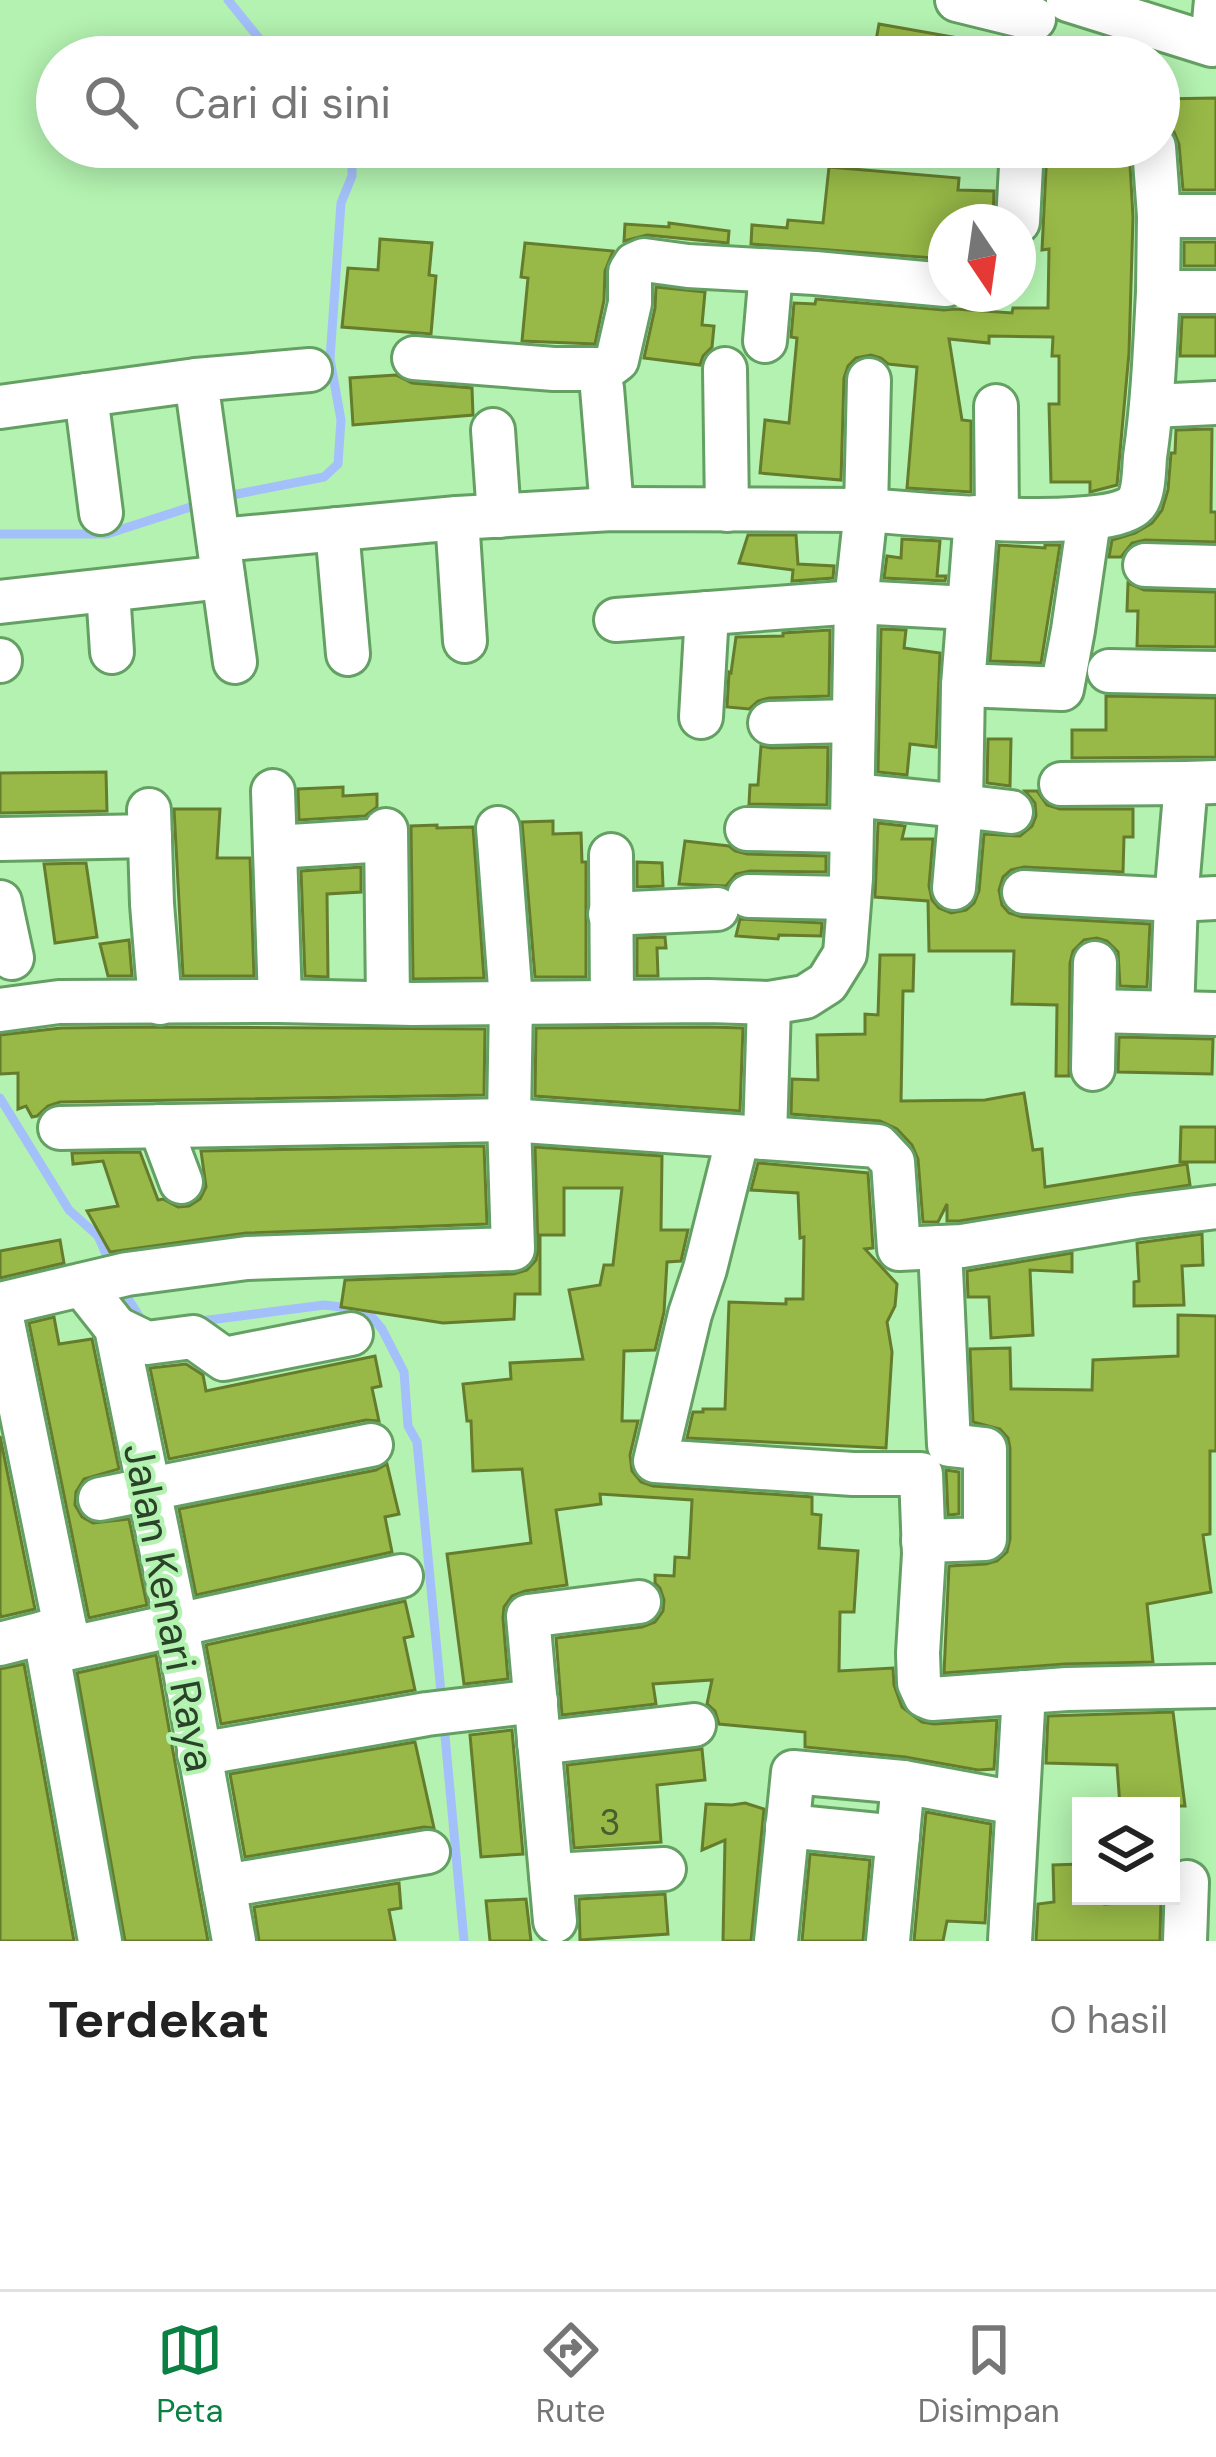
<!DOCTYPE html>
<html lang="id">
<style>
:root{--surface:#fff;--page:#f2f2f2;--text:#222;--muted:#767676;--line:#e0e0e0;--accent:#0b8043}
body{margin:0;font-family:"DM Sans",sans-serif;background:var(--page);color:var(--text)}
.controls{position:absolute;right:36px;bottom:36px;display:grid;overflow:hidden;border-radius:0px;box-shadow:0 6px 30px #0003}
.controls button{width:108px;height:108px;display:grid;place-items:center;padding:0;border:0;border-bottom:3px solid var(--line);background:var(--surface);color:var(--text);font:60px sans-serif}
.compass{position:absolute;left:928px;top:204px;width:108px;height:108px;border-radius:50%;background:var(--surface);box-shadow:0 6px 30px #0003;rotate:167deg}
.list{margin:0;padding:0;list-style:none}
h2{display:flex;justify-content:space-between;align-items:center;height:156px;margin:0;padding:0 48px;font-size:51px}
h2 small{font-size:39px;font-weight:400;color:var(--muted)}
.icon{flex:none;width:66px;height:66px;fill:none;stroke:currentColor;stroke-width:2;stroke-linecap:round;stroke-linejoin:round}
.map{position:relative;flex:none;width:1216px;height:1941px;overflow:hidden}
.search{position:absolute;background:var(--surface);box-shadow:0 6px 30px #0003;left:36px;right:36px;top:36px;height:132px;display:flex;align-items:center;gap:30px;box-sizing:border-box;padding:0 42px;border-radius:66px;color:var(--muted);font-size:45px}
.sheet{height:348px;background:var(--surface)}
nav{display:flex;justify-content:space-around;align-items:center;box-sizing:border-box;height:168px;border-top:3px solid var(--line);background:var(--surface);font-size:33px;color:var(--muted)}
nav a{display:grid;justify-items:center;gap:6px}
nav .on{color:var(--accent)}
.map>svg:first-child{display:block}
</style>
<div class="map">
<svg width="1216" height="1941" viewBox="0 0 1216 1941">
<rect width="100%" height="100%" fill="#b3f2b0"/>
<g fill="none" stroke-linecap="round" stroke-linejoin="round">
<g stroke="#a4c0fa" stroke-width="9">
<path d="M228,0L274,57"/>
<path d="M222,497L324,477L338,464L341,420L330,359L341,203L352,176V157L344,147"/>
<path d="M0,534H107L200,504"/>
<path d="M0,1098L69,1210L98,1236L110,1263"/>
<path d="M122,1289L142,1321L148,1322"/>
<path d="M194,1322L324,1305L341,1307L361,1304L382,1329L404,1372L408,1426L417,1442L442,1703"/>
<path d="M444,1725L464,1941"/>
</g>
</g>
<g fill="#98b947" stroke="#657c2d" stroke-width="3">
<path d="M879,24L992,44L991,57H873Z"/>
<path d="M1216,98V190H1183L1179,144L1174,132L1159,123V99Z"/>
<path d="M1113,147H1129L1133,217L1129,353L1117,485L1090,492V482H1051L1049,404H1059V356H1052L1053,337L989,336V343L949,339L962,420L971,421V492L907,488L917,367L888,364L881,358L871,355L856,358L848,366L844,378L841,480L760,473L765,420L789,423L797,338L791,337L794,303L815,304L816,299L944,310L955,309L1012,313L1013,308H1048L1049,249L1042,250L1047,149Z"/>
<path d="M829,167L959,178L958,190L994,191L993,219H955V222H946V259L751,244L752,225L787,228L788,220L823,223Z"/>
<path d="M669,223L729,231L728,243L647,235L624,241L625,224L669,227Z"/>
<path d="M380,239L432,243L429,275L436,276L431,334L342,327L348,268L378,270Z"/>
<rect x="1184" y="242" width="32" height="24"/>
<path d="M525,243L613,251L605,271L604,300L595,344L522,341L528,278L521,277Z"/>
<path d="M656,287L705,292L702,325L714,326L712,347L703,356L700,365L644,358L655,308Z"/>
<path d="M1182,317H1216V356H1180Z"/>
<path d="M396,375L412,383L472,388L473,415L353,425L350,378Z"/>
<path d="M1212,429L1211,512H1216V542L1145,540L1132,543L1121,557H1109L1112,540L1135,533L1152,523L1162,510L1168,490L1171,453H1175L1176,430Z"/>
<path d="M748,535H796L798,564L834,566L833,578L792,581L793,570L739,563Z"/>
<path d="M902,539L940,541L937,576H946L945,581L884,578L887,556L901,558Z"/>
<path d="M999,545L1045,548V545H1060L1041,663L990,661Z"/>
<path d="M1128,583L1144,590L1216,592V647L1137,646L1138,611H1127Z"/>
<path d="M881,629L906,630L904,648L940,653L936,747L910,744L907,775L878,772Z"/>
<path d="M830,630L829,696L769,698L758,701L749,709L727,707L729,672L731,673L736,637L783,636V633Z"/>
<path d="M1106,696L1216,698V757L1072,758V730H1106Z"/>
<path d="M988,739H1011L1010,786L987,783Z"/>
<path d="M761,746L771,748L828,747L827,805L749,804L750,785H758Z"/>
<path d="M106,772L107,811L0,813V773Z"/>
<path d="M343,787V796L377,794V807L365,816L299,820L298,789Z"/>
<path d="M1025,791H1037L1047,805L1060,809H1133V837H1124L1123,872L1024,867L1011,870L1003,877L999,890L1002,905L1009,913L1022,917L1150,924L1147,987L1120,986L1118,952L1107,941L1097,938L1084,940L1073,951L1070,963L1069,1076H1056L1057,1005L1012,1004L1014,951H929L928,901L875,897L878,823L905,826L902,839H933L929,886L932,900L939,908L951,913L966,910L974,903L979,891L984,834L1020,836L1032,826L1036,816L1035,803Z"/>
<path d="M174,809H220L217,858H250L254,976H183Z"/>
<path d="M553,821V834L581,833L582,862H586V977H535L522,822Z"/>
<path d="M437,825V828L473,827L484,978L413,979L411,826Z"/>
<path d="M685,841L729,846L735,851L747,854L826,856V872L750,871L736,874L726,886L679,884Z"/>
<path d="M637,862L662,863L663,886L637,887Z"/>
<path d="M86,863L97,937L55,943L44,864Z"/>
<path d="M361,867V892L327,894L328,977L305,976L301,871Z"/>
<path d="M740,919L822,923L821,936L779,935L778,939L736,936Z"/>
<path d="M665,937L666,948H657L658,976H637V938Z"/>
<path d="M129,940L132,976H108L100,944Z"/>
<path d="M880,955H914L913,991H903L901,1101L985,1100L1024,1093L1033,1150L1042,1149L1045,1187L1187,1164L1190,1185L959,1221H947V1204L938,1222H923L918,1159L912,1145L897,1129L880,1121L791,1114L792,1079L818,1080L817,1035L865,1034V1014L878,1015Z"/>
<path d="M154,1027L485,1029L484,1095L60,1102L48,1106L37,1116L32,1117L26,1106L18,1109V1073L0,1074V1035L61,1028Z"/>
<path d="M708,1027L743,1028L740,1111L535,1096L536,1028Z"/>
<path d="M1119,1037L1213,1039L1212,1074L1118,1072Z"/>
<path d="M1181,1127H1216V1162H1180Z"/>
<path d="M484,1146L487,1224L246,1233L110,1252L87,1211L118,1206L103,1161L73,1164L72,1153L140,1152L158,1200L163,1199L178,1207L189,1206L200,1199L206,1187L201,1151Z"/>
<path d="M535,1147L662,1156L661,1230H688L681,1261L667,1262L664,1312L655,1350L624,1351L622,1421H638L630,1455L632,1471L641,1482L653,1486L812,1497V1514L821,1515L819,1548L858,1551L854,1612H840L839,1671L893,1668L894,1685L902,1707L922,1722L934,1724L997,1720L994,1769L978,1770L905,1757L805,1747V1732L719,1724L715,1711L707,1704L712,1680L653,1684L656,1704L562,1715L556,1638L642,1627L655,1622L663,1611L664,1600L660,1588L655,1583V1575L674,1576L675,1557L689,1558L692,1500L600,1494L601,1504L556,1510L567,1585L525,1591L512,1596L504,1607L503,1618L508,1679L464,1684L447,1554L531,1543L522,1469L473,1471L471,1421H467L463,1384L511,1379L510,1363L583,1359L569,1290L600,1285L604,1265H613L622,1188H564V1235H540V1294H515L514,1319L443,1323L341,1307L345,1280L514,1274L527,1270L536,1260L538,1248Z"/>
<path d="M758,1163L868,1173L873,1248L865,1249L897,1284L895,1306L887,1322L892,1352L886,1448L687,1438L693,1412H703V1409H725L729,1302L786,1304V1299H803L804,1237L800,1238L798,1193L751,1190Z"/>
<path d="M1202,1234L1203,1265L1182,1266L1184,1305L1134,1306V1282L1139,1281L1137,1243Z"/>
<path d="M60,1240L64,1263L0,1278V1251Z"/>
<path d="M1072,1253V1272L1030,1270L1033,1335L991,1338L989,1297H968L967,1271Z"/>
<path d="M1178,1315L1216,1316V1451H1210V1534L1203,1535L1211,1592L1147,1604L1153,1662L1065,1664L944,1673L949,1566L986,1564L997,1561L1007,1552L1010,1539V1448L1008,1438L1000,1429L973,1422L970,1349L1010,1348L1011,1389L1092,1390L1093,1360L1178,1356Z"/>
<path d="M54,1317L59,1344L92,1339L119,1469L84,1479L76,1492L75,1505L82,1517L93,1523L129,1519L147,1605L89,1618L29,1323Z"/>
<path d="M375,1356L381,1386L372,1388L379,1421L366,1420L169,1459L150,1368L186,1364L203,1375L206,1391Z"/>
<path d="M0,1436L35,1609L1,1617L0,1612Z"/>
<path d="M387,1464L399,1514L385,1517L392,1552L196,1595L179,1509L376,1470Z"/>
<path d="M946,1470L959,1472V1514L948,1515Z"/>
<path d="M405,1601L413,1636L404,1638L415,1690L221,1724L206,1645Z"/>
<path d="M156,1655L174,1757L208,1941H125L77,1673Z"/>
<path d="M24,1664L74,1941H0V1669Z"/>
<path d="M1173,1712L1185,1806H1120L1117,1765L1046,1763L1048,1716Z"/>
<path d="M512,1730L523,1854L481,1857L470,1735Z"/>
<path d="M415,1742L434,1828L424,1827L245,1857L230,1774Z"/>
<path d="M702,1749L705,1780L657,1785L661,1842L574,1848L567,1765Z"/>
<path d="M745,1803L764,1809L751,1941H723L725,1840L702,1850L706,1804L732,1805Z"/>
<path d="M926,1812L991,1824L985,1923L947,1921L943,1941H914Z"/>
<path d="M810,1854L870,1860L863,1941H802Z"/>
<path d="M1081,1864V1896H1105V1904L1161,1899L1160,1941H1036L1038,1904L1054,1902L1053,1865Z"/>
<path d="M399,1883L401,1908L389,1910L395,1941H259L254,1907Z"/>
<path d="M665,1894L668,1934L580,1940L579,1899Z"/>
<path d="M526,1899L531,1941H490L486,1901Z"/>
</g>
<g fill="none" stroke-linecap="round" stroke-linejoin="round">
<defs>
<g id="minor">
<path d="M957,0L1034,19"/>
<path d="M1068,0L1212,45L1216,0"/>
<path d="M1154,147L1159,216L1158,292H1216"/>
<path d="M1159,216H1216"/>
<path d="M1018,222L1022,147"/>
<path d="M765,341L771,271"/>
<path d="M414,358L554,369H605L617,360L630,303V272L635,264L644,260L688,266L815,273L946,285"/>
<path d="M725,369L727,510"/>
<path d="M602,388L612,509"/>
<path d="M86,395L101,513"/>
<path d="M996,406L997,518"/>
<path d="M1152,406L1216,403"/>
<path d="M0,407L196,380"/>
<path d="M493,430L499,516"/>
<path d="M976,517L963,685L1062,689L1073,630L1089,520"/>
<path d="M457,518L465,641"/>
<path d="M337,529L348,654"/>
<path d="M220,540L457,518L612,509L866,510L869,380"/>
<path d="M1145,565L1216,567"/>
<path d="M108,591L112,652"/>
<path d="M0,602L223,577"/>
<path d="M616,620L856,602L968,608"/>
<path d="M0,660V661"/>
<path d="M235,662L196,380L310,370"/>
<path d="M1109,671L1216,673"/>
<path d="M701,717L707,613"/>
<path d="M770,723L853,721"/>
<path d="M1061,784L1186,783"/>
<path d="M273,791L280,1001"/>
<path d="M853,795L961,806L963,685"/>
<path d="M149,810L152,904L160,1003"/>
<path d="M747,829L851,831"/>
<path d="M386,830L388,1002"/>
<path d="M0,839L150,836"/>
<path d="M275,847L386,840"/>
<path d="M611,855L612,1002"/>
<path d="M954,888L961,806L1011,812"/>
<path d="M1024,892L1176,900L1216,898"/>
<path d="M749,896L849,898"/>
<path d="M0,902L12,958"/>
<path d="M610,914L717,909"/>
<path d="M769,1003L765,1138L878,1146L893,1162L899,1249L962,1246L1136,1217L1216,1207"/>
<path d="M0,1010L59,1002L280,1001L413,1004L708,1001L769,1003L805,997L827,983L845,954L851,878L856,602L866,510C909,513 1117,535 1137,502C1144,492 1144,470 1145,457C1153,402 1155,348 1158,292"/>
<path d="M1094,1011L1215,1014"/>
<path d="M1172,1013L1176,900L1186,783L1216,782"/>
<path d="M1093,1069L1095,963"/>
<path d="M160,1126L181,1182"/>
<path d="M60,1128L509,1120L765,1138"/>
<path d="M738,1137L705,1269L690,1314L655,1461L853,1474H921L924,1554L918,1653L919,1683L925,1696L932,1699L1067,1689L1216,1686"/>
<path d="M82,1285L116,1328L177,1627L234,1941"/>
<path d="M0,1304L127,1274L247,1258L513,1249L509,1120L511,1001L498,828"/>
<path d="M0,1308L65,1627"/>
<path d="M116,1328L147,1343L193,1337L224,1359L351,1334"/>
<path d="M100,1499L371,1445"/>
<path d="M923,1541L985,1539V1449L949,1445L940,1247"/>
<path d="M0,1644L43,1633"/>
<path d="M69,1648L65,1627L43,1633L48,1653L401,1576"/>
<path d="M48,1653L100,1941"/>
<path d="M539,1743L694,1725"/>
<path d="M199,1754L427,1714L536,1701"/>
<path d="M787,1826L898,1837"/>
<path d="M551,1875L664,1869"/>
<path d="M224,1886L428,1852"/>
<path d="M555,1921L528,1616L639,1602"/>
<path d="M776,1941L793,1772L903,1782L1017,1803"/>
<path d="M888,1941L903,1782"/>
<path d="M1010,1941L1024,1692"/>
<path d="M1185,1941L1187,1882"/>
</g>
</defs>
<use href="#minor" stroke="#64a063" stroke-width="48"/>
<use href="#minor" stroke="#fff" stroke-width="42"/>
</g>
<g text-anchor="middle" stroke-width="9" stroke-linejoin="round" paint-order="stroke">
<g font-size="36" fill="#456030">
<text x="610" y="1835">3</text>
</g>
<g font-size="42" fill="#294228" stroke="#b3f2b0">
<text transform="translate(170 1607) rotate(79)" y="15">Jalan Kenari Raya</text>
</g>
</g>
</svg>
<div class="controls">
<button><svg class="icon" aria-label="layers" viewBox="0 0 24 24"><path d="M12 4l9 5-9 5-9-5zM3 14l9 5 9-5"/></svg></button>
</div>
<svg class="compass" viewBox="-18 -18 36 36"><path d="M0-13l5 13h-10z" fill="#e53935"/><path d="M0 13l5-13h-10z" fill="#767676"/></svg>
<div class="search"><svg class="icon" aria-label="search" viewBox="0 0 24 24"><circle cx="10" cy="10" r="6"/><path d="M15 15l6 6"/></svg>Cari di sini</div>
</div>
<section class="sheet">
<h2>Terdekat<small>0 hasil</small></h2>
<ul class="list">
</ul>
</section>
<nav>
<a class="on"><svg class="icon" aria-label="map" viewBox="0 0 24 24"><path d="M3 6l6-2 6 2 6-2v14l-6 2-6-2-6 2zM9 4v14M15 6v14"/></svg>Peta</a>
<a><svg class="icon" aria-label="directions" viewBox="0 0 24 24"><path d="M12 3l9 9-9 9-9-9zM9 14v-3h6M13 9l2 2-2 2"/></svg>Rute</a>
<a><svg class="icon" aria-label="saved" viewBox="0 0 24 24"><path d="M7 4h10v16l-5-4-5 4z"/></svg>Disimpan</a>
</nav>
